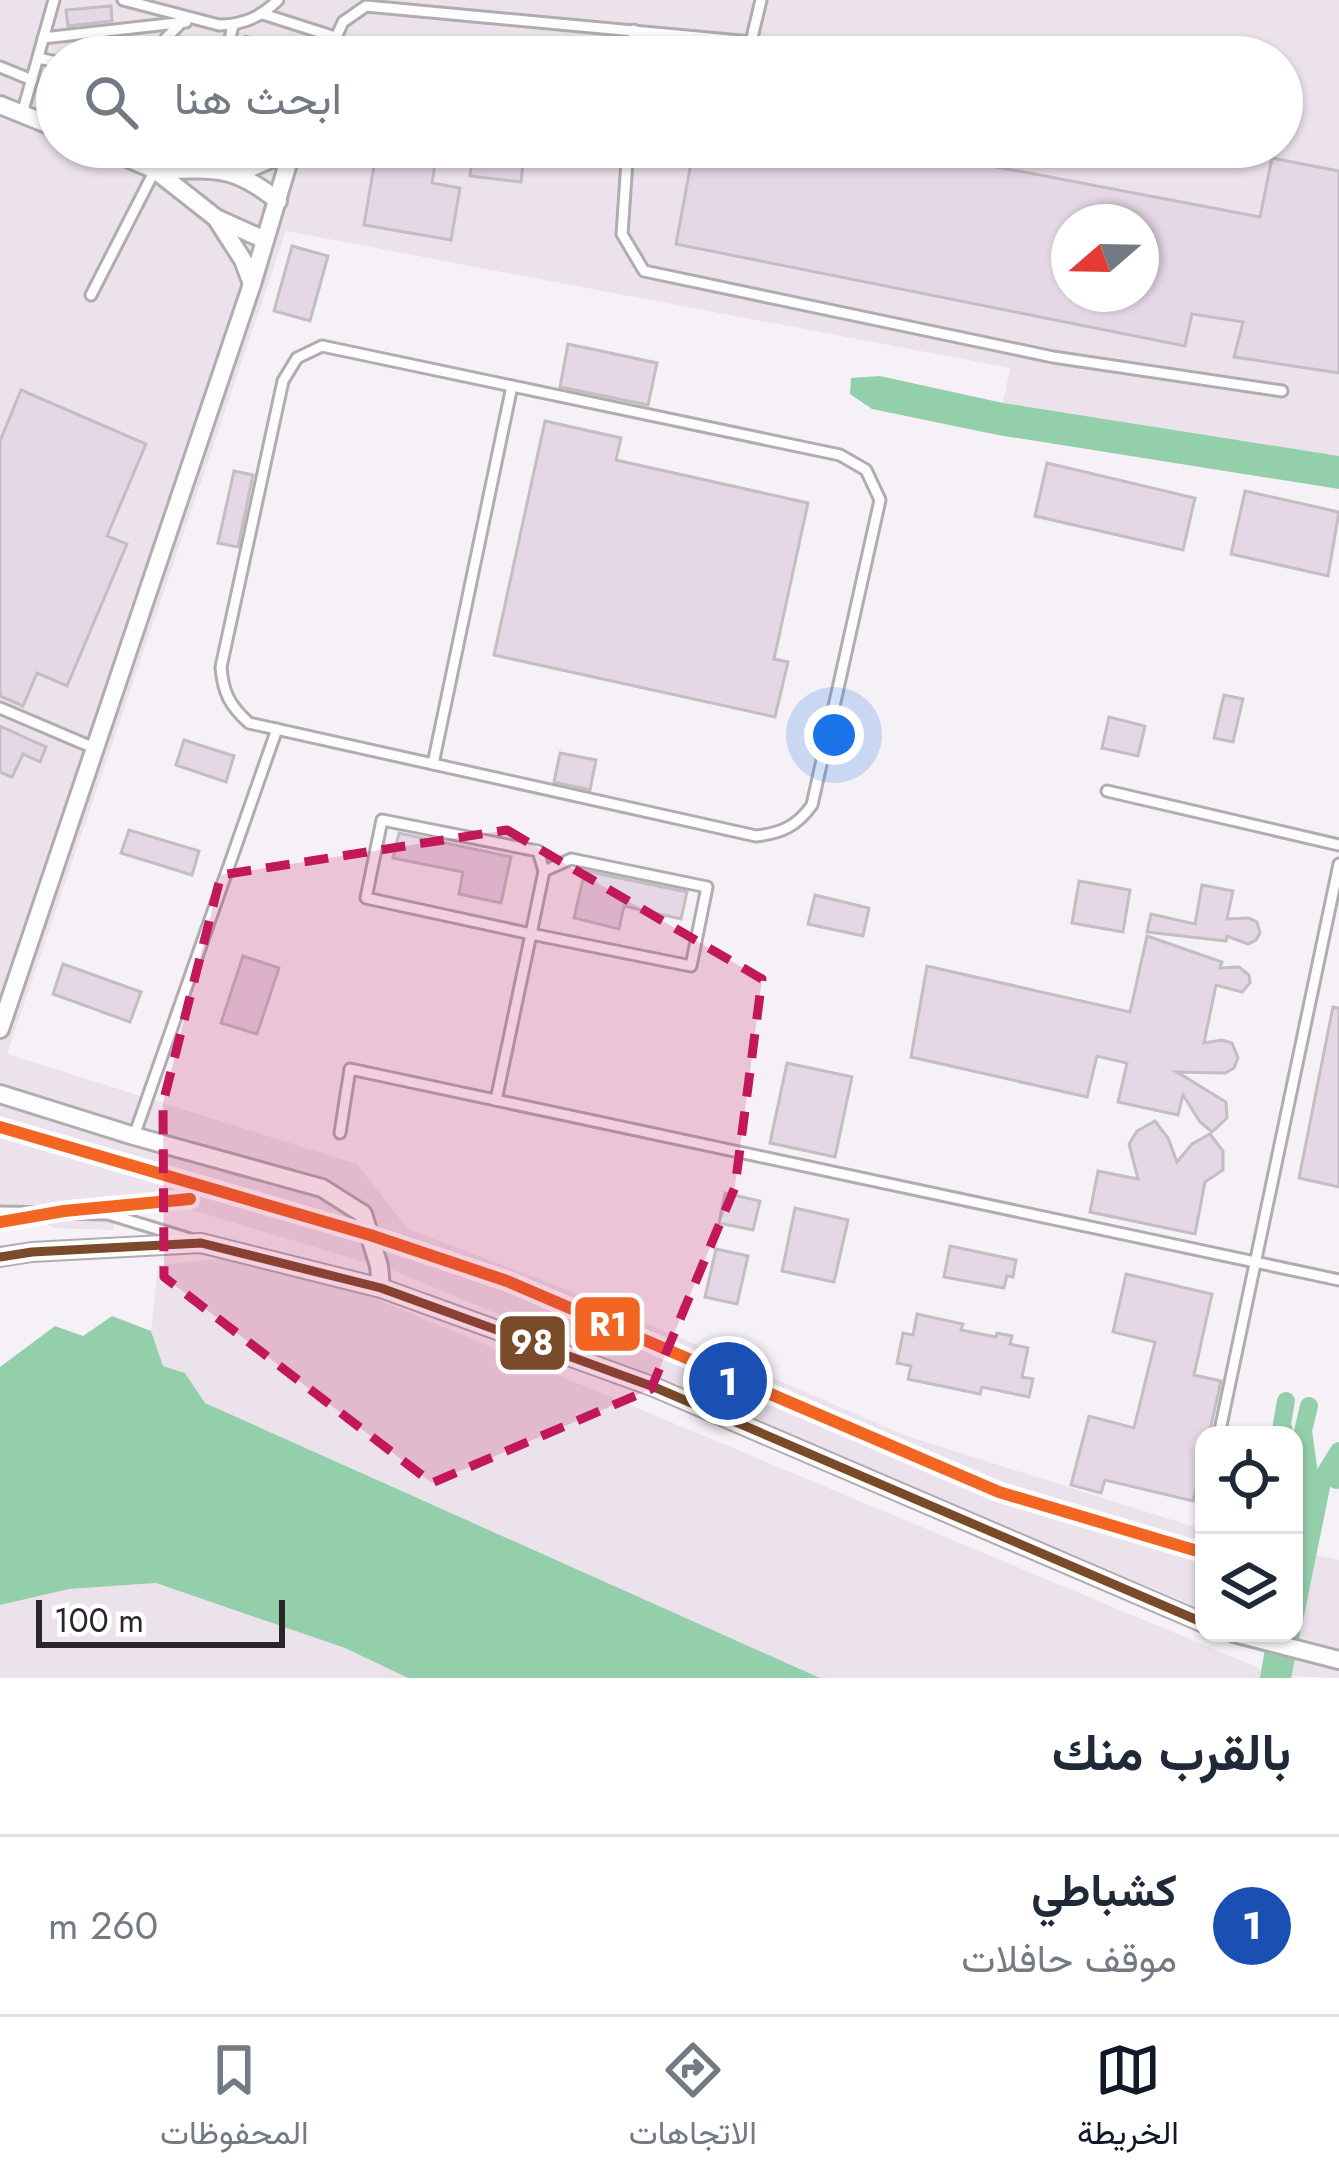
<!DOCTYPE html>
<html lang="ar">
<meta charset="utf-8">
<style>
:root{--surface:#fff;--page:#f6f6f7;--text:#1f2937;--muted:#747a83;--line:#e0e1e3;--accent:#111827}
body{margin:0;font-family:Jost,Vazirmatn,sans-serif;background:var(--page);color:var(--text);direction:rtl}
.controls{position:absolute;right:36px;bottom:36px;display:grid;overflow:hidden;border-radius:24px;box-shadow:0 3px 9px #0004}
.controls button{width:108px;height:108px;display:grid;place-items:center;padding:0;border:0;border-bottom:3px solid var(--line);background:var(--surface);color:var(--text);font:60px sans-serif}
.compass{position:absolute;left:1051px;top:204px;width:108px;height:108px;border-radius:50%;background:var(--surface);box-shadow:0 3px 9px #0004;rotate:250deg}
.scale{position:absolute;left:36px;bottom:30px;width:249px;box-sizing:border-box;padding-left:12px;border:6px solid #292629;border-top:0;font-size:33px;line-height:42px;white-space:nowrap;color:#292629;-webkit-text-stroke:9px #fff;paint-order:stroke}
.you{position:absolute;left:834px;top:735px;width:42px;height:42px;margin:-30px;border:9px solid #fff;border-radius:50%;background:#1a73e8;box-shadow:0 0 0 18px #1a73e833}
.badge{display:grid;place-items:center;width:78px;height:78px;border-radius:50%;background:var(--accent);color:#fff;font-size:39px;font-weight:700}
.pin{position:absolute;translate:-50% -50%;border:6px solid #fff;box-shadow:0 3px 12px #0006}
.list{margin:0;padding:0;list-style:none}
h2{display:flex;justify-content:space-between;align-items:center;height:156px;margin:0;padding:0 48px;font-size:51px}
h2 small{font-size:39px;font-weight:400;color:var(--muted)}
.list li{display:grid;grid-template-columns:78px 1fr auto;gap:36px;align-items:center;box-sizing:border-box;height:180px;padding:0 48px;border-top:3px solid var(--line)}
.list b{display:block;font-size:45px;white-space:nowrap}
.list p{margin:0;font-size:39px;white-space:nowrap;color:var(--muted)}
.list em{font-size:39px;font-style:normal;color:var(--muted)}
.icon{flex:none;width:66px;height:66px;fill:none;stroke:currentColor;stroke-width:2;stroke-linecap:round;stroke-linejoin:round}
.map{position:relative;flex:none;width:1339px;height:1678px;overflow:hidden;direction:ltr}
.search{position:absolute;background:var(--surface);box-shadow:0 3px 9px #0004;left:36px;right:36px;top:36px;height:132px;display:flex;align-items:center;gap:30px;box-sizing:border-box;padding:0 42px;border-radius:66px;color:var(--muted);font-size:45px}
.sheet{height:336px;background:var(--surface)}
nav{display:flex;justify-content:space-around;align-items:center;box-sizing:border-box;height:168px;border-top:3px solid var(--line);background:var(--surface);font-size:33px;color:var(--muted)}
nav a{display:grid;justify-items:center;gap:6px}
nav .on{color:var(--accent)}
.map>svg:first-child{display:block}
</style>
<div class="map">
<svg width="1339" height="1678" viewBox="0 0 1339 1678">
<rect width="100%" height="100%" fill="#f6f1f6"/>
<g fill="#ece2ec" fill-rule="evenodd">
<path d="M0,0H1339V456L1003,403L1010,368L286,231L7,1054L357,1164L408,1229L584,1296L907,1436L1204,1530V1610L397,1272L185,1208L113,1206L114,1230L54,1228L44,1223L0,1229ZM57,57H1282V147H57ZM1069,222H1141V294H1069Z"/>
<path d="M225,1258L374,1298L1266,1671L1261,1678H820L205,1403L185,1373L163,1366L151,1331L158,1265Z"/>
<path d="M1311,1554L1339,1560V1678L1286,1676Z"/>
<path d="M156,1583L345,1648L408,1678H0V1605L69,1589Z"/>
</g>
<g fill="#94cfac">
<path d="M880,376L1003,403L1339,456V489L998,435L872,409L850,394L851,378Z"/>
<path d="M112,1316L151,1331L163,1366L185,1373L205,1403L820,1678H408L345,1648L156,1583L69,1589L0,1605V1367L55,1326L83,1336Z"/>
</g>
<g fill="none" stroke-linecap="round" stroke-linejoin="round">
<g stroke="#94cfac" stroke-width="18">
<path d="M1285,1435L1282,1424L1286,1401"/>
<path d="M1336,1480L1339,1477"/>
<path d="M1294,1549L1309,1474L1303,1431L1309,1406"/>
<path d="M1294,1620L1323,1477L1339,1451"/>
<path d="M1269,1678L1277,1633"/>
<path d="M1282,1678L1291,1633"/>
</g>
</g>
<g fill="#e5d7e6" stroke="#c2bec2" stroke-width="3" fill-rule="evenodd">
<path d="M111,6L112,21L68,26L66,10Z"/>
<path d="M245,36L275,43L272,57H240Z"/>
<path d="M178,39L218,49L217,57H174Z"/>
<path d="M473,147H525L521,182L470,176Z"/>
<path d="M694,147H892L1260,217L1272,158L1339,171V373L1234,357L1243,322L1192,314L1185,346L676,244ZM1069,222H1141V294H1069Z"/>
<path d="M376,154L435,164L432,183L460,188L451,240L364,225Z"/>
<path d="M292,246L328,256L310,321L274,311Z"/>
<path d="M568,344L657,363L648,405L560,387Z"/>
<path d="M21,390L146,444L107,536L127,544L67,686L37,673L23,706L0,696V441Z"/>
<path d="M545,421L621,438L616,460L808,503L774,659L788,662L775,717L494,655Z"/>
<path d="M1047,463L1195,498L1183,550L1035,516Z"/>
<path d="M234,471L253,475L238,547L218,543Z"/>
<path d="M1245,491L1339,512L1328,576L1231,554Z"/>
<path d="M1224,695L1243,699L1233,742L1214,738Z"/>
<path d="M1109,717L1145,726L1138,756L1102,748Z"/>
<path d="M0,726L46,747L40,762L23,754L12,777L0,772Z"/>
<path d="M184,740L234,756L226,782L176,765Z"/>
<path d="M560,753L596,760L590,790L554,782Z"/>
<path d="M129,830L199,851L192,875L121,853Z"/>
<path d="M399,833L511,857L501,903L459,894L463,872L393,858Z"/>
<path d="M585,871L687,892L681,919L624,906L619,929L574,918Z"/>
<path d="M1079,881L1130,890L1123,932L1072,923Z"/>
<path d="M1202,885L1233,891L1227,919L1249,918L1257,922L1260,933L1256,940L1248,944L1227,936L1226,941L1147,932L1151,914L1195,924Z"/>
<path d="M815,895L869,908L863,936L808,924Z"/>
<path d="M1147,936L1222,962L1220,968L1239,967L1249,975L1250,983L1242,992L1216,985L1204,1043L1222,1040L1232,1043L1238,1058L1234,1068L1225,1073L1177,1072L1226,1102L1227,1118L1212,1132L1200,1122L1183,1095L1178,1115L1118,1102L1127,1063L1097,1056L1087,1097L911,1057L927,966L1130,1012Z"/>
<path d="M243,956L279,968L257,1034L221,1023Z"/>
<path d="M63,964L141,992L130,1022L53,994Z"/>
<path d="M1333,1007L1339,1008V1187L1299,1178Z"/>
<path d="M787,1063L852,1077L835,1157L770,1143Z"/>
<path d="M1155,1121L1168,1138L1177,1162L1192,1144L1210,1134L1223,1151V1170L1205,1182L1195,1234L1090,1212L1098,1171L1138,1179L1129,1144L1137,1131Z"/>
<path d="M725,1193L760,1201L753,1230L719,1223Z"/>
<path d="M795,1208L848,1220L834,1282L782,1271Z"/>
<path d="M950,1246L1016,1260L1013,1277L1007,1276L1004,1288L944,1277Z"/>
<path d="M716,1249L748,1256L737,1304L705,1297Z"/>
<path d="M1126,1274L1212,1294L1194,1375L1221,1381L1209,1435H1204V1455L1193,1501L1105,1480L1101,1493L1071,1485L1089,1416L1134,1428L1155,1342L1113,1332Z"/>
<path d="M917,1314L963,1324L961,1330L996,1337L997,1333L1012,1336L1010,1344L1028,1348L1022,1377L1033,1379L1029,1397L982,1387L980,1394L908,1379L911,1366L897,1363L903,1333L913,1335Z"/>
</g>
<g fill="none" stroke-linecap="round" stroke-linejoin="round">
<defs>
<g id="lane">
<path d="M123,0L219,25C243,25 261,17 278,0"/>
<path d="M263,14L335,37"/>
<path d="M43,38L186,22"/>
<path d="M159,57L166,38L179,25"/>
<path d="M226,57L233,25"/>
<path d="M327,57L343,22L366,6L751,42L761,0"/>
<path d="M633,57L634,30"/>
<path d="M38,58L57,62"/>
<path d="M0,67L32,80"/>
<path d="M22,114L54,0"/>
<path d="M628,147L622,234L644,271L1053,357L1282,391"/>
<path d="M91,295L155,170"/>
<path d="M322,346L840,455L866,470L880,500L812,805C797,826 782,833 756,836L249,723C230,706 223,693 221,667L283,381L297,358Z"/>
<path d="M0,708L94,748"/>
<path d="M433,764L512,386"/>
<path d="M1107,791L1339,845"/>
<path d="M382,820L538,851L544,871L531,934L366,898Z"/>
<path d="M496,1100L531,934L691,966L707,887L571,859L544,871"/>
<path d="M340,1133L350,1069L1339,1280"/>
<path d="M134,1136L277,729"/>
<path d="M0,1212L108,1214L190,1239"/>
<path d="M1219,1435L1339,864"/>
<path d="M1203,1509L1204,1507"/>
</g>
<g id="street">
<path d="M0,105L57,128"/>
<path d="M101,147L155,170L216,218L265,240"/>
<path d="M156,170C214,170 231,163 278,201"/>
<path d="M238,173L292,150"/>
<path d="M216,218L243,260L252,284"/>
<path d="M0,1029L252,284L292,150"/>
<path d="M0,1094L134,1136L322,1188L363,1214L379,1266L381,1288"/>
<path d="M0,1257L32,1252L201,1243L381,1288L654,1387L1204,1623"/>
<path d="M1234,1633L1339,1660"/>
</g>
</defs>
<use href="#lane" stroke="#b0acb0" stroke-width="15"/>
<use href="#street" stroke="#b0acb0" stroke-width="22"/>
<use href="#lane" stroke="#fefdfe" stroke-width="9"/>
<use href="#street" stroke="#fefdfe" stroke-width="16"/>
<defs>
<path id="bus-1" d="M0,1257L32,1252L201,1243L381,1288L654,1387L1204,1623"/>
</defs>
<use href="#bus-1" stroke="#fff" stroke-width="18"/>
<use href="#bus-1" stroke="#7a4b2a" stroke-width="9"/>
<defs>
<g id="rail-1">
<path d="M0,1127L370,1235L507,1281L999,1492L1204,1553"/>
<path d="M0,1222L64,1211L190,1199"/>
</g>
</defs>
<use href="#rail-1" stroke="#fff" stroke-width="21"/>
<use href="#rail-1" stroke="#f26522" stroke-width="12"/>
</g>
<path fill="#c2185b" fill-opacity="0.2" stroke="#c2185b" stroke-width="9" stroke-dasharray="24 15" stroke-linejoin="round" d="M507,830L762,979L735,1187L651,1389L432,1483L164,1277L163,1103L221,875Z"/>
<g stroke="#fff" stroke-width="4.5">
<rect x="573" y="1295" width="69" height="58" rx="12" fill="#f26522"/>
<rect x="498" y="1314" width="69" height="58" rx="12" fill="#7a4b2a"/>
</g>
<g font-size="33" text-anchor="middle" font-weight="bold" fill="#fff">
<text x="608" y="1336">R1</text>
<text x="532" y="1354">98</text>
</g>
</svg>
<div class="controls">
<button><svg class="icon" aria-label="locate" viewBox="0 0 24 24"><circle cx="12" cy="12" r="6"/><path d="M12 2v4M12 18v4M2 12h4M18 12h4"/></svg></button>
<button><svg class="icon" aria-label="layers" viewBox="0 0 24 24"><path d="M12 4l9 5-9 5-9-5zM3 14l9 5 9-5"/></svg></button>
</div>
<svg class="compass" viewBox="-18 -18 36 36"><path d="M0-13l5 13h-10z" fill="#e53935"/><path d="M0 13l5-13h-10z" fill="#747a83"/></svg>
<div class="scale">100 m</div>
<div class="you"></div>
<div class="pin badge" style="left:728px;top:1381px;background:#1a4fb4">1</div>
<div class="search"><svg class="icon" aria-label="search" viewBox="0 0 24 24"><circle cx="10" cy="10" r="6"/><path d="M15 15l6 6"/></svg>ابحث هنا</div>
</div>
<section class="sheet">
<h2>بالقرب منك<small></small></h2>
<ul class="list">
<li><span class="badge" style="background:#1a4fb4">1</span><div><b>كشباطي</b><p>موقف حافلات</p></div><em>260 m</em></li>
</ul>
</section>
<nav>
<a class="on"><svg class="icon" aria-label="map" viewBox="0 0 24 24"><path d="M3 6l6-2 6 2 6-2v14l-6 2-6-2-6 2zM9 4v14M15 6v14"/></svg>الخريطة</a>
<a><svg class="icon" aria-label="directions" viewBox="0 0 24 24"><path d="M12 3l9 9-9 9-9-9zM9 14v-3h6M13 9l2 2-2 2"/></svg>الاتجاهات</a>
<a><svg class="icon" aria-label="saved" viewBox="0 0 24 24"><path d="M7 4h10v16l-5-4-5 4z"/></svg>المحفوظات</a>
</nav>
